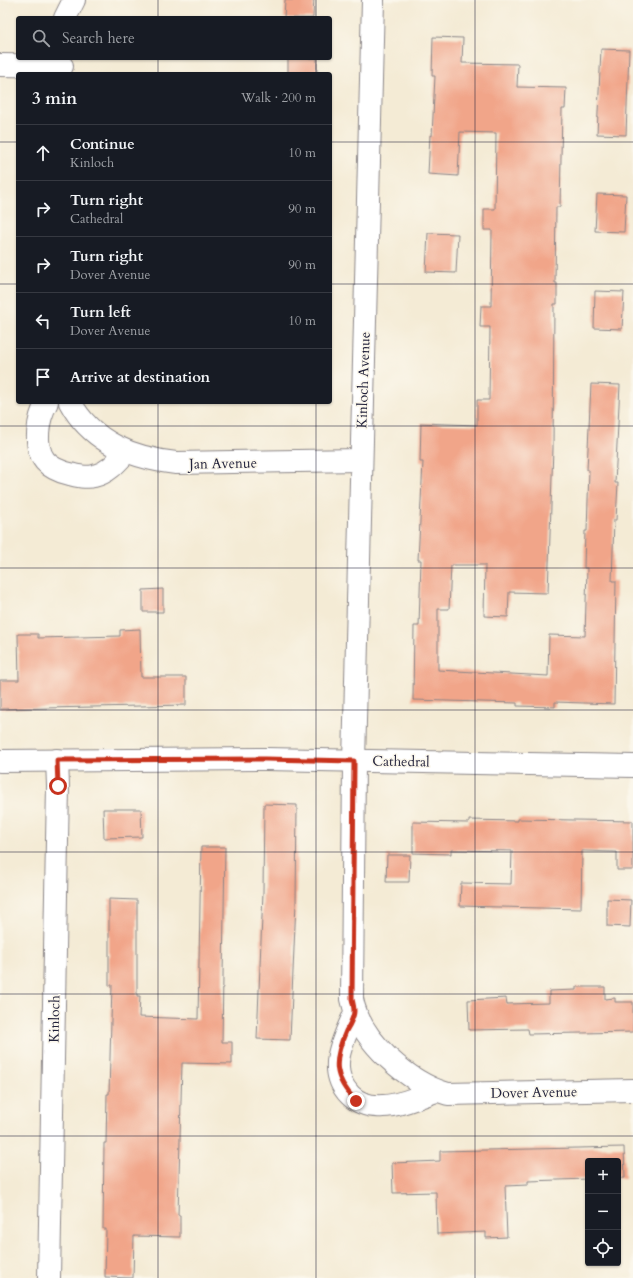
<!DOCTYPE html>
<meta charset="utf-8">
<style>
:root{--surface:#171b24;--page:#242831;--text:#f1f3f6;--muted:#9ea1a6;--line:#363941}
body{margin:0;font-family:Cardo,serif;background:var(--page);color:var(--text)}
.controls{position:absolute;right:12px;bottom:12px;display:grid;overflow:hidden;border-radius:4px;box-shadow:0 1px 3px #0004}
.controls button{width:36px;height:36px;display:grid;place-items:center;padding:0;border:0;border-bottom:1px solid var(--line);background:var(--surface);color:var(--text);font:20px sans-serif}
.stop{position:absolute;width:12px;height:12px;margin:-9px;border:3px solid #c8321e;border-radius:50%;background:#fff}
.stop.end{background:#c8321e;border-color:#fff;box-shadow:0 1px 4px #0008}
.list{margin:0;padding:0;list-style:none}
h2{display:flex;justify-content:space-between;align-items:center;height:52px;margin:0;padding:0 16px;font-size:17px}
h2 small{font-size:13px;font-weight:400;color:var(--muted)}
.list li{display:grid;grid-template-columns:26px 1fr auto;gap:12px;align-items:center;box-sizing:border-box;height:56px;padding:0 16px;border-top:1px solid var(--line)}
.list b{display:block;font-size:15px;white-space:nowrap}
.list p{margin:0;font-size:13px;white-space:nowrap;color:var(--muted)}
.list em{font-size:13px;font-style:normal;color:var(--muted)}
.icon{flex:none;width:22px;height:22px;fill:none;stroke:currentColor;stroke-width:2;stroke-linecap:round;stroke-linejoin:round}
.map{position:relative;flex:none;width:633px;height:1278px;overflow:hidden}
.search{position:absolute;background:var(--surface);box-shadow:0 1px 3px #0004;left:16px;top:16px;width:316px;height:44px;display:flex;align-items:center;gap:10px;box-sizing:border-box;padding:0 14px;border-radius:4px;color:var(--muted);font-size:15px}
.panel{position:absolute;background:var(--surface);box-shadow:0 1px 3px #0004;left:16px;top:72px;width:316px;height:332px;border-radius:4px}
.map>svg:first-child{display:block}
</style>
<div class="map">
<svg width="633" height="1278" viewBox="0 0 633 1278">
<rect width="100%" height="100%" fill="#fbf7ec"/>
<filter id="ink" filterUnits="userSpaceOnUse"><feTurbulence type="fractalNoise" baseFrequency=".025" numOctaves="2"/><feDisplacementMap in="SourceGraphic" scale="8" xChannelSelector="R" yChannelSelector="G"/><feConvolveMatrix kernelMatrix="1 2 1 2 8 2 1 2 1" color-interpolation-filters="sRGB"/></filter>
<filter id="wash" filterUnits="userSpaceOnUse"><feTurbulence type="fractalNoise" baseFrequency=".012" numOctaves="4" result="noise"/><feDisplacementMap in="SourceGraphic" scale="16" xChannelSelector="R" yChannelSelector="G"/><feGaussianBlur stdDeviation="0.9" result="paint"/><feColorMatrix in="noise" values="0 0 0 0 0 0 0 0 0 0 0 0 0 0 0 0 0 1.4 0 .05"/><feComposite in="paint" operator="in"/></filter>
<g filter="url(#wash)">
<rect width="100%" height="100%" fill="#f4ebd5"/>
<g id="blocks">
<g fill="#f1a589">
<path d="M285,0H314L313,18H284Z"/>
<path d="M433,37L463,38L462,63L518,64L517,87L566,88L565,109H562L560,207H556L555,283H557V304H554L553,448L548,593L509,592L508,617L484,616L485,565H451L449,609H438V670L548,676L549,635L585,636L587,568H584L585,531H587L589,470H587L591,384L620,385L615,483H618L616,520H614L612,581H616L614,704L555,702V707L517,706V703L413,700L414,626H419L421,560H418L423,462H420L421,423L477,425V400H489L490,327H480L481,306H491L492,230H484V209H495L496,133L460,132L458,176L428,174L430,135L432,136L435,76H432Z"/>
<path d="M601,49L629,50L626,135L597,134Z"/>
<rect x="288" y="58" width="29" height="16"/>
<path d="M597,194L626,195L624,232L595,231Z"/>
<path d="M428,233L458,234L456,273L426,272Z"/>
<path d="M595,291L624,292L622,329L594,328Z"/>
<path d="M163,589V612H143V590Z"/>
<path d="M140,629L141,677H186V705L0,709V680H19L18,634H38V638L120,636V630Z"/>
<path d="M264,804L297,805L296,902L290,1040L257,1039L263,892Z"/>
<path d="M103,809H141L142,837L104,838Z"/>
<path d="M518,819L633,821V870H617V852L582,851L581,909L460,906L461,883L511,884L512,851L451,850V854L413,853V822L469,823V820L518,821Z"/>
<path d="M201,847H225L222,1042H232V1064L182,1063L178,1215H180V1237L134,1236L133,1278L105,1277L106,1229H103L104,1143H106L107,1094H109L112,985H109V899L137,900V996H140L139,1017L198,1019Z"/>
<path d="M387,855H410L409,882H386Z"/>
<path d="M607,899L631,900L630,927L607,926Z"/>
<path d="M576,987H605V999L615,998V1002H633V1032L529,1034L528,1029L469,1030L468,1000L506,998L507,1004L549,1003V991L576,990Z"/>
<path d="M624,1147L625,1178H618V1161H588V1179L528,1181V1185L505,1186L507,1237L486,1238V1232L437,1234L436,1192L393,1193L392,1163L440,1161V1151Z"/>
</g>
</g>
</g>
<g filter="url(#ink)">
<use href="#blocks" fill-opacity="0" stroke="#8b8688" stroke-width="1"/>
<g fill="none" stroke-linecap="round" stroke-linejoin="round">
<defs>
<g id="street">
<path d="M373,0L354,761L352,999C360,1041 409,1083 448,1094L633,1090"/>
<path d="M65,18L74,0"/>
<path d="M0,65L62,66"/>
<path d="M47,402C38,418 33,446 45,461C52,469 61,472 70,474C76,476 87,478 94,476C108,473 117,462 126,452"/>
<path d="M70,402C92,443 133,458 176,463L361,460"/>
<path d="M0,761L265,759L633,766"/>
<path d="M355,1013C343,1040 326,1070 350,1095C359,1104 370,1107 383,1106C399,1106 421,1096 436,1091"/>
<path d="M49,1278L58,786L57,760"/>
</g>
</defs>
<use href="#street" stroke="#8b8688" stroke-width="24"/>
<use href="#street" stroke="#fff" stroke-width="22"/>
</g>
</g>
<g fill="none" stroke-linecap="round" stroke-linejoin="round" filter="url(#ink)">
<path stroke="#c8321e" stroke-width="5" d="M58,786L57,760L265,759L354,761L352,999C353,1003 354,1007 354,1011C354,1017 349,1026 346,1031C333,1061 333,1078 356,1101"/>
</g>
<path fill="none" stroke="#22223b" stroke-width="1" stroke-opacity="0.55" d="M158,0V18M316,0V18M475,0V1278M158,58V74M316,58V74M0,142H18M330,142H633M0,284H18M330,284H633M158,402V1278M316,402V1278M0,426H633M0,568H633M0,710H633M0,852H633M0,994H633M0,1136H633"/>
<g text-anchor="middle" stroke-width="3" stroke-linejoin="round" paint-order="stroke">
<g font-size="14" fill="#22223b" stroke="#fbf7ec">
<text transform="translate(363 380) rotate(-88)" y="5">Kinloch Avenue</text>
<text transform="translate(223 463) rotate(-1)" y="5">Jan Avenue</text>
<text transform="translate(401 761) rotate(1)" y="5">Cathedral</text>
<text transform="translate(54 1019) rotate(-89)" y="5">Kinloch</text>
<text transform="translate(534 1092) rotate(-1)" y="5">Dover Avenue</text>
</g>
</g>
</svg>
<div class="controls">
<button>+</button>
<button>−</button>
<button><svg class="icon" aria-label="locate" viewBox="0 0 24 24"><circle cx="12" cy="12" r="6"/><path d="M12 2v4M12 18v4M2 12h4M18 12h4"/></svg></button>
</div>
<div class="stop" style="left:58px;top:786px"></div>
<div class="stop end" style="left:356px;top:1101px"></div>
<div class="search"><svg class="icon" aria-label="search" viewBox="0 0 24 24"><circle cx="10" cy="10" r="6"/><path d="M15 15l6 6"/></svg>Search here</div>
<section class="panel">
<h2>3 min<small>Walk · 200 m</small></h2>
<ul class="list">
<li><svg class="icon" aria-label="ahead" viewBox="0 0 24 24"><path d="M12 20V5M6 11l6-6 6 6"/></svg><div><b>Continue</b><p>Kinloch</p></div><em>10 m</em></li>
<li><svg class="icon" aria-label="right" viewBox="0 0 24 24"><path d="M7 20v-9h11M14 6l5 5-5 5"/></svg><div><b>Turn right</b><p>Cathedral</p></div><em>90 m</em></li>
<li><svg class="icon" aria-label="right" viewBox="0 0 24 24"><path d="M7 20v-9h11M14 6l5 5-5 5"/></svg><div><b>Turn right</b><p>Dover Avenue</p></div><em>90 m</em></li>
<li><svg class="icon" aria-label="left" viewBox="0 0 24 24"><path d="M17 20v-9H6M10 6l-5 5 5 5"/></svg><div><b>Turn left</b><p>Dover Avenue</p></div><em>10 m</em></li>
<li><svg class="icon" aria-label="arrive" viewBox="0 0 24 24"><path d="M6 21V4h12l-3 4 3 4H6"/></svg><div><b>Arrive at destination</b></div></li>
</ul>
</section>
</div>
